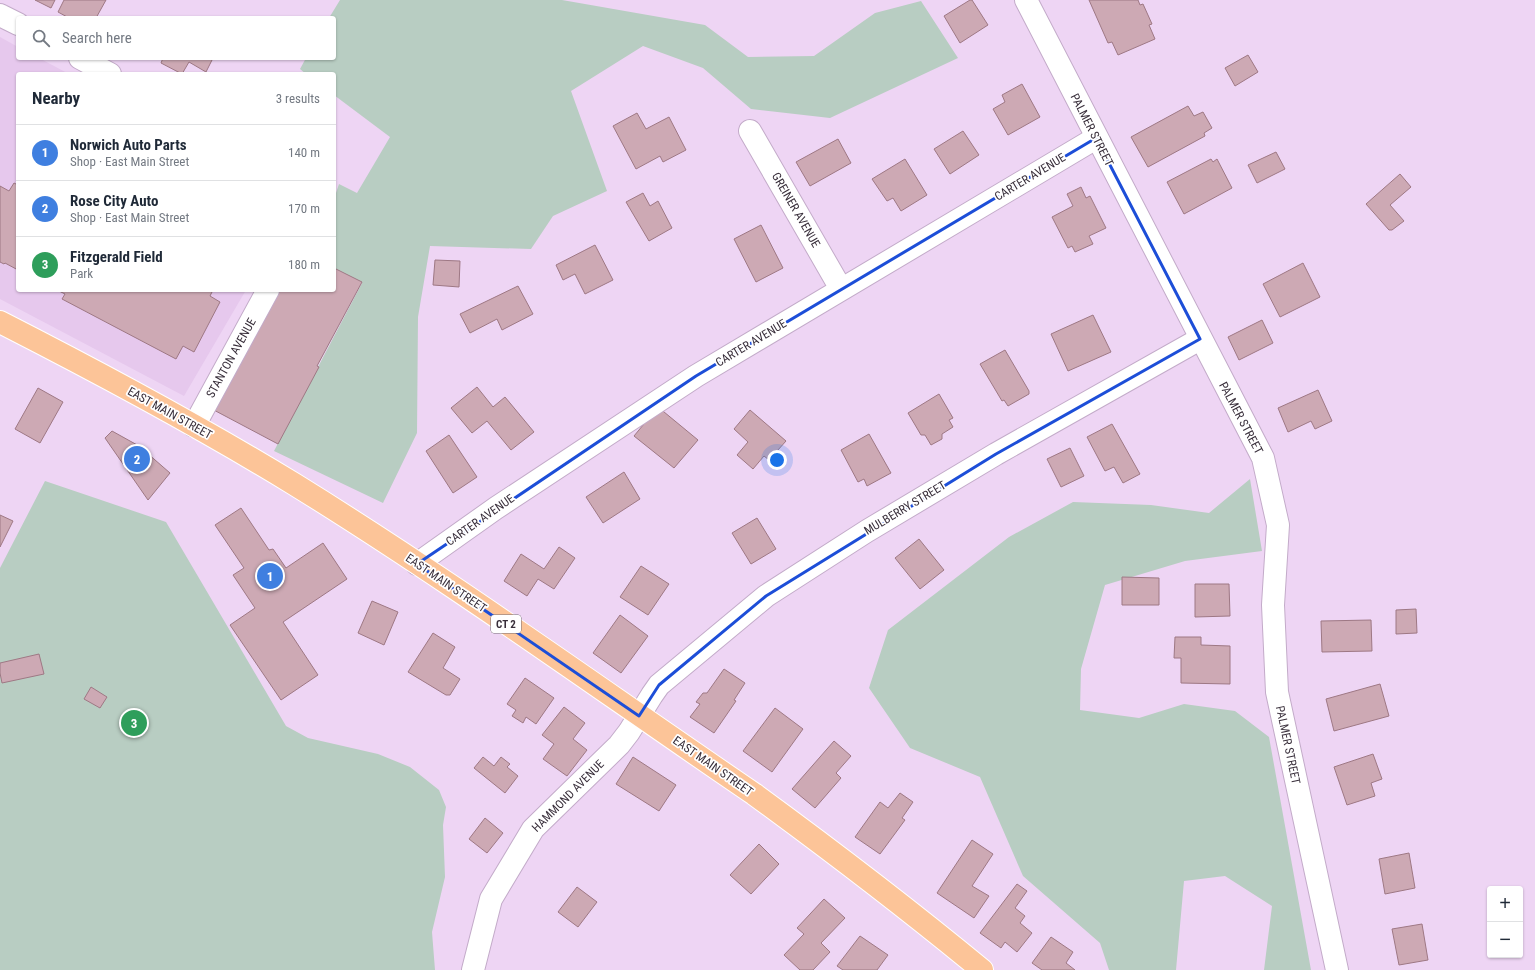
<!DOCTYPE html>
<meta charset="utf-8">
<style>
:root{--surface:#fff;--page:#f6f6f7;--text:#1f2937;--muted:#747a83;--line:#e0e1e3;--accent:#1a73e8}
body{margin:0;font-family:"Roboto Condensed",sans-serif;background:var(--page);color:var(--text)}
.controls{position:absolute;right:12px;bottom:12px;display:grid;overflow:hidden;border-radius:4px;box-shadow:0 1px 3px #0004}
.controls button{width:36px;height:36px;display:grid;place-items:center;padding:0;border:0;border-bottom:1px solid var(--line);background:var(--surface);color:var(--text);font:20px sans-serif}
.you{position:absolute;left:777px;top:460px;width:14px;height:14px;margin:-10px;border:3px solid #fff;border-radius:50%;background:#1a73e8;box-shadow:0 0 0 6px #1a73e833}
.badge{display:grid;place-items:center;width:26px;height:26px;border-radius:50%;background:var(--accent);color:#fff;font-size:13px;font-weight:700}
.pin{position:absolute;translate:-50% -50%;border:2px solid #fff;box-shadow:0 1px 4px #0006}
.list{margin:0;padding:0;list-style:none}
h2{display:flex;justify-content:space-between;align-items:center;height:52px;margin:0;padding:0 16px;font-size:17px}
h2 small{font-size:13px;font-weight:400;color:var(--muted)}
.list li{display:grid;grid-template-columns:26px 1fr auto;gap:12px;align-items:center;box-sizing:border-box;height:56px;padding:0 16px;border-top:1px solid var(--line)}
.list b{display:block;font-size:15px;white-space:nowrap}
.list p{margin:0;font-size:13px;white-space:nowrap;color:var(--muted)}
.list em{font-size:13px;font-style:normal;color:var(--muted)}
.icon{flex:none;width:22px;height:22px;fill:none;stroke:currentColor;stroke-width:2;stroke-linecap:round;stroke-linejoin:round}
.map{position:relative;flex:none;width:1535px;height:970px;overflow:hidden}
.search{position:absolute;background:var(--surface);box-shadow:0 1px 3px #0004;left:16px;top:16px;width:320px;height:44px;display:flex;align-items:center;gap:10px;box-sizing:border-box;padding:0 14px;border-radius:4px;color:var(--muted);font-size:15px}
.panel{position:absolute;background:var(--surface);box-shadow:0 1px 3px #0004;left:16px;top:72px;width:320px;height:220px;border-radius:4px}
.map>svg:first-child{display:block}
</style>
<div class="map">
<svg width="1535" height="970" viewBox="0 0 1535 970">
<rect width="100%" height="100%" fill="#eed5f4"/>
<path fill="#e6c8ed" d="M0,37L18,47V58H39L69,74H18V290H246L184,396L0,299Z"/>
<g fill="#b8cdc2">
<path d="M340,0H562L705,25L748,57L814,56L875,13L921,1L958,58L830,118L751,109L703,68L643,46L571,91L607,191L553,216L531,249L430,246L418,317L417,433L383,503L274,451L362,283L334,268V199L339,184L357,193L390,137L334,95V74H306L300,69L306,58H334V18H329Z"/>
<path d="M1250,479L1262,551L1185,561L1105,585L1081,669L1080,710L1139,718L1184,704L1235,711L1269,737L1311,970H1264L1272,906L1225,876L1184,881L1176,970H1109L1100,943L1023,876L980,777L910,748L869,688L888,630L1009,537L1073,502L1151,505L1209,513Z"/>
<path d="M45,481L166,522L286,726L308,738L378,754L410,767L439,790L446,807L443,825L445,877L432,932L435,970H0V568Z"/>
</g>
<g fill="#cda9b4" stroke="#9e7884">
<path d="M35,0H55L51,8Z"/>
<path d="M64,0H106L96,18H69L58,12Z"/>
<path d="M970,0H972L988,25L960,43L944,16Z"/>
<path d="M1089,0H1138L1140,5L1143,4L1152,24L1149,25L1155,39L1118,55L1112,42L1108,43Z"/>
<path d="M1248,55L1258,72L1235,86L1225,68Z"/>
<path d="M163,58H213L206,72L189,62L182,74L161,63Z"/>
<path d="M1022,84L1040,117L1008,135L993,109L1005,102L1002,95Z"/>
<path d="M1188,106L1194,116L1203,112L1212,128L1204,133L1205,136L1148,167L1131,137Z"/>
<path d="M637,113L646,129L669,117L686,150L663,162L660,156L636,169L613,126Z"/>
<path d="M963,131L979,155L950,174L934,149Z"/>
<path d="M838,139L851,163L810,186L796,162Z"/>
<path d="M1276,152L1285,169L1257,183L1248,165Z"/>
<path d="M905,159L927,195L901,211L893,198L887,201L872,179Z"/>
<path d="M1211,159L1213,162L1217,159L1232,188L1184,214L1167,182Z"/>
<path d="M1400,174L1411,187L1390,205L1404,221L1392,230H1389L1366,204Z"/>
<path d="M14,183L18,185V270L5,263L4,264L0,262V186L9,191Z"/>
<path d="M1081,187L1086,198L1090,196L1106,228L1089,236L1093,244L1075,252L1072,246L1068,248L1052,217L1073,206L1067,194Z"/>
<path d="M643,193L650,206L658,201L672,228L649,241L626,202Z"/>
<path d="M761,225L783,268L756,282L734,239Z"/>
<path d="M595,245L613,280L585,294L575,274L563,280L556,265Z"/>
<path d="M435,260L460,261L459,287L433,285Z"/>
<path d="M1303,263L1320,297L1280,317L1263,284Z"/>
<path d="M334,268L362,282L317,366L319,367L278,444L210,408L279,290H334Z"/>
<path d="M518,286L533,314L502,330L497,319L470,333L460,314Z"/>
<path d="M57,290H213L210,296L220,302L194,352L183,346L176,359L62,299L65,294Z"/>
<path d="M1093,315L1111,352L1068,371L1051,334Z"/>
<path d="M1262,320L1273,343L1239,360L1228,337Z"/>
<path d="M1005,350L1029,391V394L1008,406L1004,400L1002,401L980,364Z"/>
<path d="M477,387L493,407L505,397L534,432L511,450L487,421L472,433L451,408Z"/>
<path d="M38,388L63,402L40,443L15,429Z"/>
<path d="M1318,390L1332,421L1315,429L1311,421L1288,432L1278,408Z"/>
<path d="M939,394L953,418L949,420L953,427L942,434V439L931,445L925,435H921L908,413Z"/>
<path d="M658,407L698,440L674,468L634,436Z"/>
<path d="M750,410L786,441L769,460L764,456L753,469L737,455L748,442L734,429Z"/>
<path d="M1112,424L1140,474L1123,483L1114,467L1105,471L1087,437Z"/>
<path d="M112,431L139,446L170,473L148,500L105,438Z"/>
<path d="M869,434L891,473L867,486L864,479L858,482L841,450Z"/>
<path d="M449,435L477,477L453,493L426,451Z"/>
<path d="M1070,448L1084,476L1061,487L1047,459Z"/>
<path d="M624,472L640,499L603,523L586,497Z"/>
<path d="M241,508L269,550L273,549L286,568L323,543L347,579L283,622L318,675L281,700L230,625L255,608L233,575L244,568L215,525Z"/>
<path d="M0,515L13,521L0,547Z"/>
<path d="M757,518L776,549L751,564L732,533Z"/>
<path d="M919,539L944,570L920,589L895,558Z"/>
<path d="M559,547L575,558L554,589L538,579L527,596L504,581L521,554L544,569Z"/>
<path d="M641,566L669,584L648,615L620,597Z"/>
<path d="M1122,577L1159,578V605H1122Z"/>
<path d="M1195,584H1229L1230,616L1195,617Z"/>
<path d="M372,601L398,612L384,645L358,633Z"/>
<path d="M1416,609L1417,633L1396,634V610Z"/>
<path d="M620,615L648,636L621,673L593,653Z"/>
<path d="M1371,620L1372,651L1322,652L1321,621Z"/>
<path d="M433,633L455,647L443,668L460,679L450,695H446L408,672Z"/>
<path d="M1175,637H1201V645L1230,646V684L1181,683V658H1174Z"/>
<path d="M39,654L44,674L2,683L0,673V663Z"/>
<path d="M724,669L745,683L734,700L736,701L714,733L690,717L700,704L696,702L703,693H707Z"/>
<path d="M525,678L554,698L536,724L526,717L523,723L512,716L516,710L507,704Z"/>
<path d="M1380,684L1389,716L1334,731L1326,699Z"/>
<path d="M91,687L107,697L100,708L84,699Z"/>
<path d="M564,707L585,723L573,739L587,750L567,776L543,759L554,744L542,735Z"/>
<path d="M775,708L803,729L772,772L743,751Z"/>
<path d="M834,741L851,756L836,773L841,778L815,808L792,789Z"/>
<path d="M1373,754L1382,779L1371,783L1375,796L1347,805L1334,767Z"/>
<path d="M483,757L494,766L501,757L510,764L507,767L518,776L505,793L474,768Z"/>
<path d="M633,757L676,785L659,811L616,784Z"/>
<path d="M900,793L913,802L902,818L905,820L880,854L855,837L880,802L888,808Z"/>
<path d="M485,818L503,833L487,853L469,839Z"/>
<path d="M972,840L993,854L972,886L989,896L974,918L937,893Z"/>
<path d="M759,844L779,864L751,894L730,875Z"/>
<path d="M1409,853L1415,888L1385,894L1379,859Z"/>
<path d="M1017,884L1027,891L1015,908L1025,916L1020,923L1032,933L1017,952L1005,942L1001,948L980,933Z"/>
<path d="M577,887L597,902L578,927L558,912Z"/>
<path d="M824,899L845,918L821,943L830,952L813,970H800L784,955L804,934L797,928Z"/>
<path d="M1422,924L1428,960L1399,965L1392,929Z"/>
<path d="M860,936L888,955L877,970H843L837,966Z"/>
<path d="M1051,937L1073,952L1066,963L1075,970H1042L1032,963Z"/>
</g>
<g fill="none" stroke-linecap="round" stroke-linejoin="round">
<defs>
<g id="minor">
<path d="M1026,0L1263,458L1278,525L1273,605L1277,692L1337,970"/>
<path d="M0,15L18,24"/>
<path d="M80,58L110,74"/>
<path d="M750,131L841,289"/>
<path d="M194,426L268,290"/>
<path d="M417,564L496,508L696,376L1096,138"/>
<path d="M473,970L491,899L533,829L619,745L629,732L652,695L659,685L766,596L867,531L996,454L1200,339"/>
</g>
<path id="trunk" d="M0,322C100,373 199,426 294,484C451,581 601,690 754,794C832,851 908,909 982,970"/>
</defs>
<use href="#minor" stroke="#c3abc9" stroke-width="24"/>
<use href="#trunk" stroke="#fff" stroke-width="24"/>
<use href="#minor" stroke="#fff" stroke-width="22"/>
<use href="#trunk" stroke="#fcc498" stroke-width="22"/>
</g>
<path fill="none" stroke="#1d4ed8" stroke-width="3" stroke-linejoin="round" d="M1096,138L1200,339L996,454L766,596L659,685L639,716L417,564L696,376Z"/>
<g text-anchor="middle" stroke-width="3.5" stroke-linejoin="round" paint-order="stroke">
<rect fill="#fff" stroke="#746d75" stroke-width="1" x="491" y="615" width="30" height="18" rx="3"/>
<g font-size="11" font-weight="bold" fill="#382e3a">
<text x="506" y="628">CT 2</text>
</g>
<g font-size="12" fill="#382e3a" stroke="#fff">
<text transform="translate(1092 130) rotate(63)" y="4">PALMER STREET</text>
<text transform="translate(1030 177) rotate(-31)" y="4">CARTER AVENUE</text>
<text transform="translate(796 210) rotate(60)" y="4">GREINER AVENUE</text>
<text transform="translate(751 343) rotate(-31)" y="4">CARTER AVENUE</text>
<text transform="translate(231 358) rotate(-61)" y="4">STANTON AVENUE</text>
<text transform="translate(170 413) rotate(29)" y="4">EAST MAIN STREET</text>
<text transform="translate(1241 418) rotate(62)" y="4">PALMER STREET</text>
<text transform="translate(905 508) rotate(-31)" y="4">MULBERRY STREET</text>
<text transform="translate(480 520) rotate(-35)" y="4">CARTER AVENUE</text>
<text transform="translate(446 583) rotate(34)" y="4">EAST MAIN STREET</text>
<text transform="translate(1288 745) rotate(78)" y="4">PALMER STREET</text>
<text transform="translate(713 766) rotate(35)" y="4">EAST MAIN STREET</text>
<text transform="translate(568 796) rotate(-45)" y="4">HAMMOND AVENUE</text>
</g>
</g>
</svg>
<div class="controls">
<button>+</button>
<button>−</button>
</div>
<div class="you"></div>
<div class="pin badge" style="left:270px;top:576px;background:#3f7fe0">1</div>
<div class="pin badge" style="left:137px;top:459px;background:#3f7fe0">2</div>
<div class="pin badge" style="left:134px;top:723px;background:#2e9e5b">3</div>
<div class="search"><svg class="icon" aria-label="search" viewBox="0 0 24 24"><circle cx="10" cy="10" r="6"/><path d="M15 15l6 6"/></svg>Search here</div>
<section class="panel">
<h2>Nearby<small>3 results</small></h2>
<ul class="list">
<li><span class="badge" style="background:#3f7fe0">1</span><div><b>Norwich Auto Parts</b><p>Shop · East Main Street</p></div><em>140 m</em></li>
<li><span class="badge" style="background:#3f7fe0">2</span><div><b>Rose City Auto</b><p>Shop · East Main Street</p></div><em>170 m</em></li>
<li><span class="badge" style="background:#2e9e5b">3</span><div><b>Fitzgerald Field</b><p>Park</p></div><em>180 m</em></li>
</ul>
</section>
</div>
